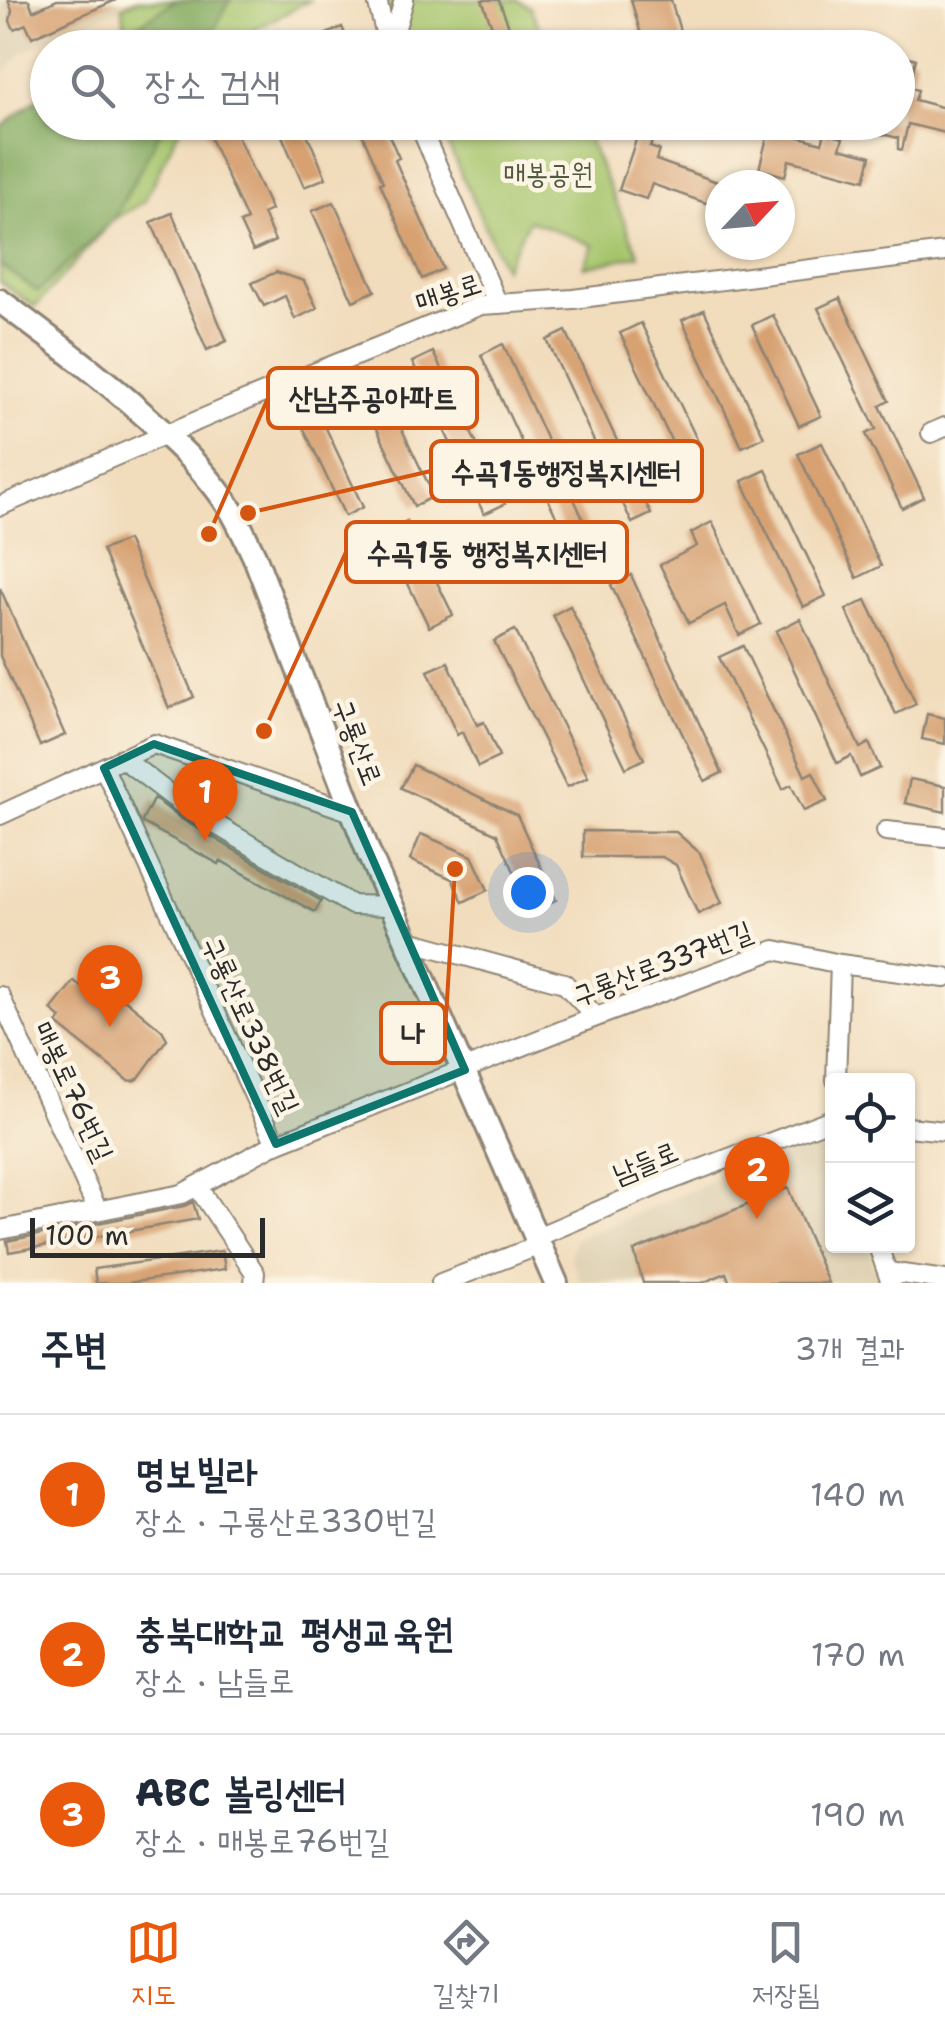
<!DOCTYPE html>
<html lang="ko">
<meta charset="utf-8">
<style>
:root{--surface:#fff;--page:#f6f6f7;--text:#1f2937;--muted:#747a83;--line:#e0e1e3;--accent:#ea580c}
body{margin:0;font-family:"Shantell Sans","Poor Story",sans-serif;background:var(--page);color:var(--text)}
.controls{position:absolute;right:30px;bottom:30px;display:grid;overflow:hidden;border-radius:10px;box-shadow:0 2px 8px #0004}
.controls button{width:90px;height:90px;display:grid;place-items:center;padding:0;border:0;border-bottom:2px solid var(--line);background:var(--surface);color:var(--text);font:50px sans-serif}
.compass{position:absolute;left:705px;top:170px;width:90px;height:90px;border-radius:50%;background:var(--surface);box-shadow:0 2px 8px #0004;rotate:64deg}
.scale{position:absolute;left:30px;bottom:25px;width:235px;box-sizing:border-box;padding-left:10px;border:5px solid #2b2b2b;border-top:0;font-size:28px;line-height:35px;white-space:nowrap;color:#2b2b2b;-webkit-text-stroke:8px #fcf5e5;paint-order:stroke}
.you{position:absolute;left:528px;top:892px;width:35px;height:35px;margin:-25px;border:8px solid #fff;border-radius:50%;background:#1a73e8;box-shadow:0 0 0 15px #1a73e833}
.badge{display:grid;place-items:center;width:65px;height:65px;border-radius:50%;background:var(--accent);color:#fff;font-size:32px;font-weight:700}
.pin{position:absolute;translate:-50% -82px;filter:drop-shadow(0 2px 5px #0008)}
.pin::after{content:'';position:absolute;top:52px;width:35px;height:30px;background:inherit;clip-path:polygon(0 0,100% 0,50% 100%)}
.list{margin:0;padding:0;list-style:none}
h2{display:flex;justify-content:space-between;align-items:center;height:130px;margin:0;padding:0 40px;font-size:42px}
h2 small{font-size:32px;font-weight:400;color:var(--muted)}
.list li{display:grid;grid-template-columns:65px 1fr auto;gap:30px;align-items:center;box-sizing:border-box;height:160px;padding:0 40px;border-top:2px solid var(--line)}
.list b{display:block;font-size:38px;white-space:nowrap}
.list p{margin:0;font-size:32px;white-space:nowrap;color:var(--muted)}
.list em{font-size:32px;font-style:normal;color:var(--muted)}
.icon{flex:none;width:55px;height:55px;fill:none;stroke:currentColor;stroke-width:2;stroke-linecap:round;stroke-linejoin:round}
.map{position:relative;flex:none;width:945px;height:1283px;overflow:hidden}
.search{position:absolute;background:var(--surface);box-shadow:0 2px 8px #0004;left:30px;right:30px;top:30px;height:110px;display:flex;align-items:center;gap:25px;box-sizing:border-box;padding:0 35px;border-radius:55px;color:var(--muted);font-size:38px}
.sheet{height:610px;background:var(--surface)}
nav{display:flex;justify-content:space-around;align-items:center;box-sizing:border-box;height:140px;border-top:2px solid var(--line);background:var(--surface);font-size:28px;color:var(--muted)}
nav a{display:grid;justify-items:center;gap:5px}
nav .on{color:var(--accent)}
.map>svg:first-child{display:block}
</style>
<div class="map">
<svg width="945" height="1283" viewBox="0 0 945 1283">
<rect width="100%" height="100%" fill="#fcf5e5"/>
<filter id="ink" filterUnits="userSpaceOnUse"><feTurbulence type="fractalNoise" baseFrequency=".01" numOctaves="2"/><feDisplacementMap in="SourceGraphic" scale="20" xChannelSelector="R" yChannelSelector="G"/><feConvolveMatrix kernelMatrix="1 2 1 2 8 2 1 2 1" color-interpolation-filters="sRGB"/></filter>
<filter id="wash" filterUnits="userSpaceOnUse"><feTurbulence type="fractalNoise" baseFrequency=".0048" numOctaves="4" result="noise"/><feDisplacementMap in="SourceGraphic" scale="40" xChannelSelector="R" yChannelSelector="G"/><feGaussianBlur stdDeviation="2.25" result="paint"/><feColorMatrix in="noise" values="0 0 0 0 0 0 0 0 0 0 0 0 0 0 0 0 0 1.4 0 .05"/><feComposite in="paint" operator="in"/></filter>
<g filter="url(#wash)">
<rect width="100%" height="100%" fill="#f1dcbc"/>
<g fill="#ddcfb1">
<path d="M0,0H119L122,6L23,52L0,77Z"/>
<path d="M817,1137L832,1142V1246H867L880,1283H582L570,1256L574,1240Z"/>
</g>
<g fill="#a6c56c" stroke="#68784c" stroke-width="2.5">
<path d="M137,0H311L219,48L128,47L122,6Z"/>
<path d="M383,0H516L530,7L548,47H404Z"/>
<path d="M119,123H182L144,202L114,219L35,307L0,282V197Z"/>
<path d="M438,123H581L639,255L584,267L593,245L529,220L504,268Z"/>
</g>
<g fill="#84aa60" stroke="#586a46" stroke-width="2.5">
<path d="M176,0H230L205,47H104Z"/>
<path d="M47,91L48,122L165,123L114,219L38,292L0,265V128Z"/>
</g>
<g id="blocks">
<g fill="#d7a172">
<path d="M8,0H29L33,11L57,0H116L32,37L26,24L14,29L10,21L12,10Z"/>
<path d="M482,0H499L517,48H500Z"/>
<path d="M631,0H671L685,48H645Z"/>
<path d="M342,27L351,48H325L320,37Z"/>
<path d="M898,54L916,59L909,87L918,90L915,100L945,108V133L908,124L902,150L898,149V138L878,133L881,122H898Z"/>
<path d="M203,122H231L271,210L263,214L275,241L253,251L240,223L247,220Z"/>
<path d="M276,122H302L326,178L304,187Z"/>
<path d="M357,122H383L399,158L395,160L443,269L422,279L380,183L383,182Z"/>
<path d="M642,122H659L650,147L659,150L656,160L720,183V208L652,184L646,199L619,190Z"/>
<path d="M771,122H786L798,126L796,136L822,143L825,133L843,138L840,148L871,156L865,180L789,160L785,176L759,169Z"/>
<path d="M334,202L375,291L353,301L312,211Z"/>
<path d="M172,213L227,341L207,350L151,222Z"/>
<path d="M276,272L304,281L317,308L295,319L285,296L264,306L252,283Z"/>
<path d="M840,298L889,401L880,406L924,497L902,508L866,434L876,429L818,308Z"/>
<path d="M704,310L764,437L742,447L682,320Z"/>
<path d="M773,315L821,416L799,426L752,325Z"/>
<path d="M641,323L701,448L680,459L620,333Z"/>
<path d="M566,331L651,514L632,523L547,340Z"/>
<path d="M503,344L595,545L574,555L481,355Z"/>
<path d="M433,352L505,504L484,514L412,362Z"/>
<path d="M378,380L434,496L414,506L358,389Z"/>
<path d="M316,407L363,507L345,516L298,416Z"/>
<path d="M822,443L881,566L857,578L798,454Z"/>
<path d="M766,470L826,596L803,607L742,481Z"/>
<path d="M407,521L453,615L429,627L383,532Z"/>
<path d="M712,522L761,624L739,635L725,605L689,623L660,565L697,546L691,533Z"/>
<path d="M127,540L194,697L169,708L102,550Z"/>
<path d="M631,575L722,773L705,781L611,585Z"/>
<path d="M0,588L65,735L40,746L0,656Z"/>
<path d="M866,600L916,704L896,714L846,610Z"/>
<path d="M570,606L644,759L626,768L553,615Z"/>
<path d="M800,619L860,748L869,743L880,768L860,777L851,756L837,763L776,631Z"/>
<path d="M515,630L588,777L567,787L494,641Z"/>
<path d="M743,646L805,776L813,772L827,801L804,811L791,785L783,789L719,657Z"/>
<path d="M448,662L477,725L484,722L499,757L478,767L462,732L457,735L428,671Z"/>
<path d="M927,714L945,718V744L922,739Z"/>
<path d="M413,765L517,815L556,900L532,911L497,834L401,788Z"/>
<path d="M910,779L945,786V812L905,803Z"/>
<path d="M154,798L180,818L321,901L315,912L221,861L219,864L143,823L142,821Z"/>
<path d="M583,831L676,832L700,853L722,903L698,914L676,865L662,857H583Z"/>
<path d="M421,834L472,856L488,890L463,902L452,879L410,860Z"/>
<path d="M91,972L162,1030L167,1039L138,1079L133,1081L127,1080L57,1024L61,1018L51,1010L74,981L80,986Z"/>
<path d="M788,1188L828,1283H730L726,1273L702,1283H643L634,1251Z"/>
<path d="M193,1202L198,1219L9,1252L7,1241L184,1206Z"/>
<path d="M222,1251L225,1269L127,1283H96L94,1269Z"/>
</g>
</g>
</g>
<g filter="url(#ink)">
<use href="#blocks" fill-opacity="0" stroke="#8e8474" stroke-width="2.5"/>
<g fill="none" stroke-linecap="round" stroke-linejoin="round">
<defs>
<g id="minor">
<path d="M377,0L389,48"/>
<path d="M390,48L404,0"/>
<path d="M418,122L498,304"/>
<path d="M931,433L945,427"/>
<path d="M0,506L220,411L481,305L573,299L945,252"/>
<path d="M122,758L186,807L352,905L392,906"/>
<path d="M104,768L276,1144"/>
<path d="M0,815L154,744L352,812"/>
<path d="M886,831L945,837"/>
<path d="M406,940L564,983L596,1017"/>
<path d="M0,996L97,1209"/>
<path d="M836,1080L840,964"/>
<path d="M908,1127L945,1131"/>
<path d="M197,1186L255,1273L254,1283"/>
<path d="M0,1230L182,1194L271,1146L596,1017L775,950L840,964L945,978"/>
<path d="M537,1237L661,1184L832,1119"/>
<path d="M878,1246L891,1283"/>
<path d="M888,1272L945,1280"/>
<path d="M441,1283L540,1245"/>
</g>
<path id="tertiary" d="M0,301C58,344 115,386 167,436C190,457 211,479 228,505C239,522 247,541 256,560L369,854L556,1283"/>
</defs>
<use href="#minor" stroke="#8e8474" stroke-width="22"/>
<use href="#tertiary" stroke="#8e8474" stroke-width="28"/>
<use href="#minor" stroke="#fff" stroke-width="18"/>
<use href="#tertiary" stroke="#fff" stroke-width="22"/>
</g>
</g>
<path fill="#0f766e" fill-opacity="0.2" stroke="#0f766e" stroke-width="8" stroke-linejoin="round" d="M154,744L352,812L465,1070L276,1144L104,768Z"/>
<g text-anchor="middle" stroke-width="9" stroke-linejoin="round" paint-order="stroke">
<g font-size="28" fill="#50593e" stroke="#fcf5e5">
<text x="548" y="183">매봉공원</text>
</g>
<g font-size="28" fill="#2b2b2b" stroke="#fcf5e5">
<text transform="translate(448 292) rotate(-18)" y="10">매봉로</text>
<text transform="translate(358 742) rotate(69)" y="10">구룡산로</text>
<text transform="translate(662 963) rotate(-21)" y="10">구룡산로337번길</text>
<text transform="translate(251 1025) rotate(65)" y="10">구룡산로338번길</text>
<text transform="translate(74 1091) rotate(65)" y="10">매봉로76번길</text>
<text transform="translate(645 1162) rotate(-22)" y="10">남들로</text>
</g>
</g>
<path fill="none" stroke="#d5540f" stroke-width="4" d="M209 534L268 398M248 513L431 471M264 731L346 552M455 869L445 1033"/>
<g fill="#d5540f" stroke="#fcf5e5" stroke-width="4">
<circle cx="209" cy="534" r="10"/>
<circle cx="248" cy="513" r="10"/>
<circle cx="264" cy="731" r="10"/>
<circle cx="455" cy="869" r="10"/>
</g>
<g fill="#fcf5e5" stroke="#d5540f" stroke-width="4">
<rect x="268" y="368" width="209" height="60" rx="10"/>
<rect x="431" y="441" width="271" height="60" rx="10"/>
<rect x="346" y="522" width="281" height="60" rx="10"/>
<rect x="381" y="1003" width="64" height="60" rx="10"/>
</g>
<g font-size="30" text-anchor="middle" font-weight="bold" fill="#2b2b2b">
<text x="373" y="408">산남주공아파트</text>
<text x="566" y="482">수곡1동행정복지센터</text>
<text x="487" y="563">수곡1동 행정복지센터</text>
<text x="413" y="1044">나</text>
</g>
</svg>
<div class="controls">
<button><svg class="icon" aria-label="locate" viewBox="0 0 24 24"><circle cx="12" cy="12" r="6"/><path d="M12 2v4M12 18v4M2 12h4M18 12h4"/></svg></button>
<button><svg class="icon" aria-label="layers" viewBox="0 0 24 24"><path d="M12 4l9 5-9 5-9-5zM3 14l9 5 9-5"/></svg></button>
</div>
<svg class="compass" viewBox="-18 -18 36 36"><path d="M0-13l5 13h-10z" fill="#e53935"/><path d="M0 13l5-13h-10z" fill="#747a83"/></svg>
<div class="scale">100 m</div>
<div class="you"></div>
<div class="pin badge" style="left:205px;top:841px">1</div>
<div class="pin badge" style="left:757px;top:1219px">2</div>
<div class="pin badge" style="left:110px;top:1027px">3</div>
<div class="search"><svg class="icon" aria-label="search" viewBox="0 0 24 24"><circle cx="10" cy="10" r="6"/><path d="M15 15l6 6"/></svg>장소 검색</div>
</div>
<section class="sheet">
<h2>주변<small>3개 결과</small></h2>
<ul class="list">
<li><span class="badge">1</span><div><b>명보빌라</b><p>장소 · 구룡산로330번길</p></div><em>140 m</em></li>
<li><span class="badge">2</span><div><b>충북대학교 평생교육원</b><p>장소 · 남들로</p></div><em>170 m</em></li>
<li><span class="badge">3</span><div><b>ABC 볼링센터</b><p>장소 · 매봉로76번길</p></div><em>190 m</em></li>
</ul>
</section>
<nav>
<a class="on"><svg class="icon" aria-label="map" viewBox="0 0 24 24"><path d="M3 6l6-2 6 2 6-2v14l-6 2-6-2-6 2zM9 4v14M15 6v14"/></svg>지도</a>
<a><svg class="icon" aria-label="directions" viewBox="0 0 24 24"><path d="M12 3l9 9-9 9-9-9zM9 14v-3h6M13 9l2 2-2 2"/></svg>길찾기</a>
<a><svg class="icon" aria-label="saved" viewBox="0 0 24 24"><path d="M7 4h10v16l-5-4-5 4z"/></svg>저장됨</a>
</nav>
